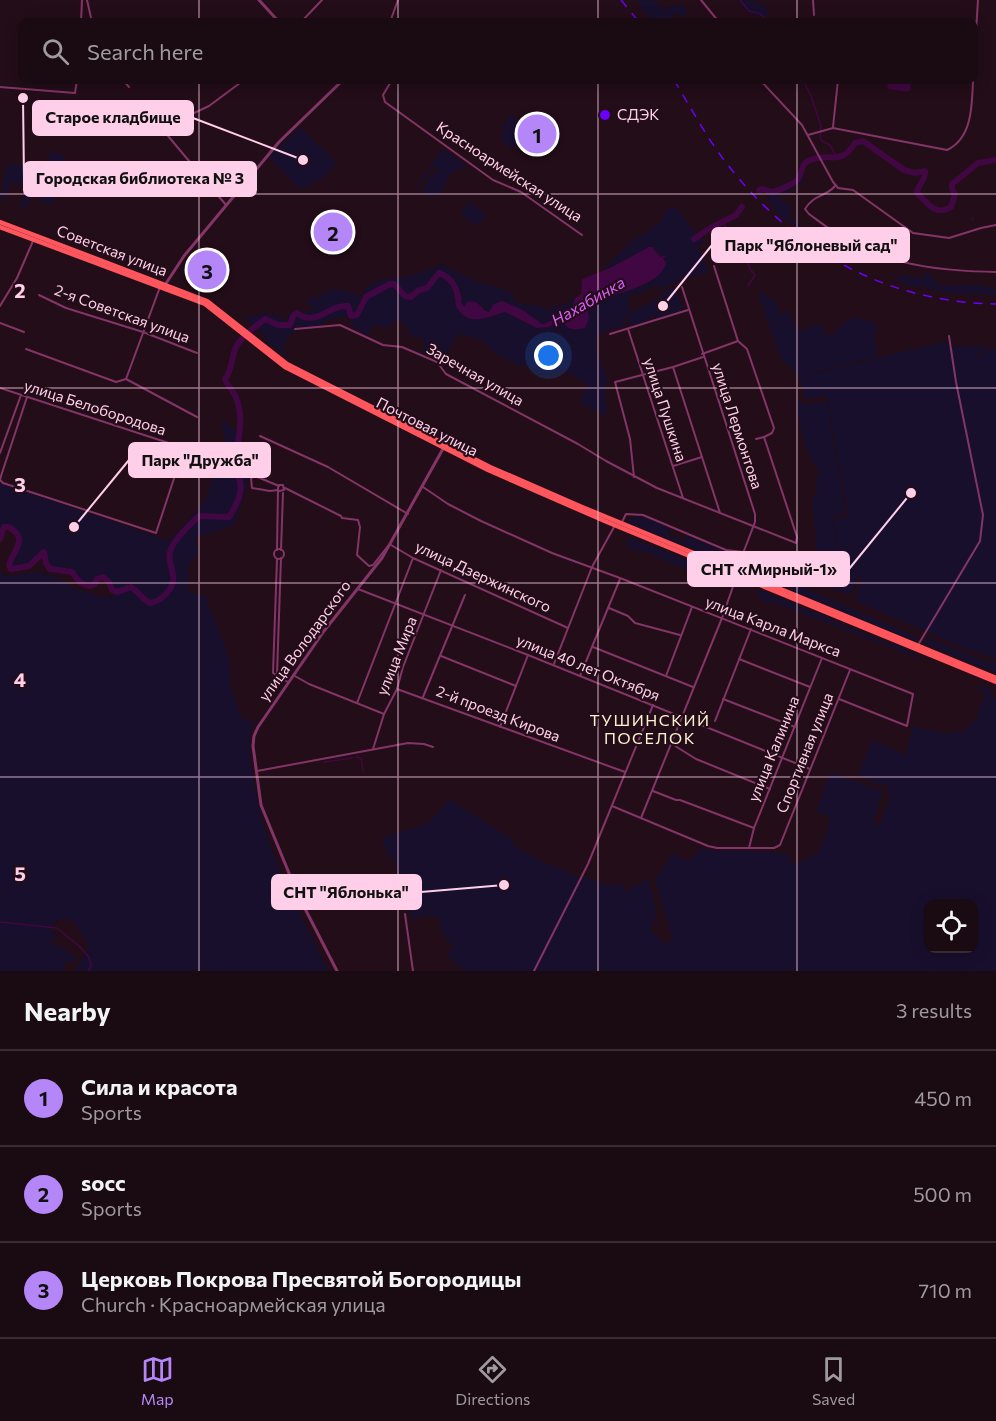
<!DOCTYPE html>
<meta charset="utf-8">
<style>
:root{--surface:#1a0a12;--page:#23131b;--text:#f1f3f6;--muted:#9f9a9f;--line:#382b32;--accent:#b586f8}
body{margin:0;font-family:Commissioner,sans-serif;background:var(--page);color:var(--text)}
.controls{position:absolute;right:18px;bottom:18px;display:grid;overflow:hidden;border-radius:12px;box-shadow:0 3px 15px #0003}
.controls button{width:54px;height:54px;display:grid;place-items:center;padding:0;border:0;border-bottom:2px solid var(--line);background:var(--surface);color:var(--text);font:30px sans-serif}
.you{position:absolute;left:549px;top:356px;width:21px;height:21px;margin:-15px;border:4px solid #fff;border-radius:50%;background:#1a73e8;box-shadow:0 0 0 9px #1a73e833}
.badge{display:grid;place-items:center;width:39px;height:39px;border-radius:50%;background:var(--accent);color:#111;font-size:20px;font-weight:700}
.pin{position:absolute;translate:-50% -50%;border:3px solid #fff;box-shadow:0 2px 6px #0006}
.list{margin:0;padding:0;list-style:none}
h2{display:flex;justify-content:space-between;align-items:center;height:78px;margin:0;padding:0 24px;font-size:26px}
h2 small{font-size:20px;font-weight:400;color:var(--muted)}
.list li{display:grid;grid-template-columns:39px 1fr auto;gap:18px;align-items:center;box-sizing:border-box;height:96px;padding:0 24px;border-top:2px solid var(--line)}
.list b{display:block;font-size:22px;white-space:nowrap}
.list p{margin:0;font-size:20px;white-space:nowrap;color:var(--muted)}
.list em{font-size:20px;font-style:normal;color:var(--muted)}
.icon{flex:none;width:33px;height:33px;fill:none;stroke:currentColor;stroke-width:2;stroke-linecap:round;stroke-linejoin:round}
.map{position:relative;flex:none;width:996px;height:971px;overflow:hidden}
.search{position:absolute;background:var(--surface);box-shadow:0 3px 15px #0003;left:18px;right:18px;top:18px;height:66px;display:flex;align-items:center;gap:15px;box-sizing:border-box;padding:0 21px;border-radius:12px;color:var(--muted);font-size:22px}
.sheet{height:366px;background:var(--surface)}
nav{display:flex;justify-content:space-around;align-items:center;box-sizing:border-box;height:84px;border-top:2px solid var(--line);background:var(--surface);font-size:16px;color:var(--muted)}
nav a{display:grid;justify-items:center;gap:3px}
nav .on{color:var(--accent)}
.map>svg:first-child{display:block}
</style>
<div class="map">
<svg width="996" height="971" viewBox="0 0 996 971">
<rect width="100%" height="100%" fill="#230d18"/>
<g fill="#180f2d" fill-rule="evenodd">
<path d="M637,0H655L662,9L684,4L687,12L686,15L682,16L678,13L675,14L668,22H655L643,11Z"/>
<path d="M739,0C753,0 761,1 770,13L767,16C753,17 745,12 739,0Z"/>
<path d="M511,115L525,126L515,139L517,143L512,148L499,138L505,132L501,128Z"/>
<path d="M300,127L337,163L321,179L300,190L269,157Z"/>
<path d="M443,149L466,166L464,169L458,167L457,172L450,174L440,195L430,197L422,189L427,185L428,179L437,172V167L434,166L419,186H416Z"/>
<path d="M52,152L65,156L59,183L53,192L55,202L51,205L40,200L33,193C30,201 27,209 18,210L27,188L11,181L5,199L0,200L7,164L45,166L50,161L48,154Z"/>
<path d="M800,178L804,179L805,184L800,183L797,189L790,188L787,196L783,193L779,197L783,203L791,206C790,214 786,221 798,222L807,234L780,216L767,198L774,189L780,187L781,184Z"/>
<path d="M469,202L486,214L477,226L460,214Z"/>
<path d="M676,207L696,233L699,232L704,242L697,245L709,272L677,281L661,289H659L657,285L641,293L631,295L628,302L631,312L625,316V326L609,329L598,336L596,347L608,380L605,386L607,415L596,412L579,402L588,385L563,370L545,375L524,364L521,367L491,351C487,339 469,337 459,334C451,342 449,353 444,363L421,353L425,339L409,335L406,324L396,320L387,329L374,324L368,335L351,326V316L327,320L320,326L295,328L282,347L290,359L269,344L263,334L244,317L269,313L279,316L282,321H287L290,312L295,310L310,312L313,308L307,300C313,296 316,299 321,295C328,291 321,292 330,290C337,288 353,292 359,297L365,291L364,286L367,287C385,275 390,279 409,276C416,275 421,271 428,269C434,268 437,268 441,264L478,282L499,287L514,295L512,299L520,304L536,305L545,309L565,304L575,298L573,306C560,309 555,322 542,324L523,310L502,301L489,312L485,311L479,303L464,308L461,303L458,310L492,317L505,312L532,326L549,327L555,322H560L574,331L584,328L589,318L587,306H594L609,297L627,289L641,287L655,279L663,258L666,257L665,255L661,257L652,248C634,253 619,265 601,271L631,242L659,224L666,210Z"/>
<path d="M926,271L931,275V279H935L938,285C947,285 966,287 975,284L979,286L995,288L996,295L946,293L941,290L933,291L925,286L914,287L895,281L900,277L908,275L913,278L917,276L923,279Z"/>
<path d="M676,287L683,310L658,318L656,316L647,319L646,322L630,326L627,317L635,310L660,298C663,291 668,289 676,287Z"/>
<path d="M759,292C766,294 776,300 778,307C778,310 778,314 779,316L785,311L790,313L796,328L806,330L813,325H821L825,333L833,335L846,321L854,317L873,322L877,326L874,335L877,350L875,357L807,374L806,381L808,375L947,341L949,349L954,346H990L989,349L979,353L976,358L982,354L996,348V659L969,650L855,601L862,577H844L833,519L848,516L827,396L805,399L799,376L780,357L758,294Z"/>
<path d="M799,398L804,404L827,402L844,504V514L836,515L832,518L843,578H857C858,584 853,591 848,594L841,591L833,590L825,583L814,581V579L816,540L812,498L817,494L816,481L819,473C816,466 811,460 808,453C804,442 794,407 799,398Z"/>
<path d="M225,421L243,437L238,465L242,470L253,468L234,525L195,538L199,553L188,566V593L205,595L230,660V683L241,718L255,723C247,738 250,753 252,769C260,841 297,907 329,971H74L89,949L87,942L74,922L62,918L49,927L55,935L56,941L44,939L65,949L77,959L71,963L63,962L64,971H0V572L9,576L34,572L48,574L65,581L74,589L89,592L99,597L114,596L134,588L128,586L121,589H114L108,579L102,575L94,582L86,584L70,569L51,567L45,552L42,551L28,565L13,567L10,565C18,549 26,549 15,530L3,526L0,528V483L169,541L205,501L214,473L226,448L222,425V422Z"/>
<path d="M634,517L649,519L670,529L669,536L683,540L681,545L625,521Z"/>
<path d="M686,536L734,555L757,568L918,637L915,641L762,578L756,573L683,545Z"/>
<path d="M629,537L708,568L714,573L709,579L657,557C647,549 635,556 626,544Z"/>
<path d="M762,590L774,597L781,598L807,610L817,612L835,622L893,645H897L920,657V659L775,603H768L759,598L758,594Z"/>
<path d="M926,637L987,662H996V673L925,644L924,642Z"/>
<path d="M981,685L988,687L996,700V971H464L447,956L454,946L444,937L438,917L424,916L411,920L408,902L393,857L389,858L382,838L429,823L449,799L513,840L512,845L543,862L584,879L586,877L607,885H624V891L648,879C652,895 662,915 650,929L663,943L673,940L654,878L659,874L672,854H675L685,861L698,854L700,847L715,851L725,850L786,853L795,865L819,852L830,822L828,815L816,813L830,773L833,772L882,792V795L873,822L879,826L891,796L887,792L889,785L881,786L858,776L872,740L906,755L913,726L949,734L951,731L965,733L970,722L976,721L985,692L979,690ZM928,904H974V948H928Z"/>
</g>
<g fill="#400742">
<path d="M895,80L910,82L911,89L908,92L889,89L887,86L889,81Z"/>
<path d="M649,247H652L661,257L665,255L666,257L663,258L666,263C660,288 614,290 594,306H587L589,318L585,328C564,333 570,323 556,322L549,327L537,328L505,312C485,318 466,328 455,304L459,290L462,299L461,303L464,307L467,302C477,300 479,304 485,311L489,312L494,304L502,301L523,310L542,324C555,322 561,309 573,306L575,298L581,294L582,279L610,268Z"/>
</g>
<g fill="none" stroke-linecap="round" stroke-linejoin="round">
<g stroke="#400742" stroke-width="1.5">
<path d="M740,0L749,11L759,13L769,22"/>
<path d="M803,80L811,96L821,126L820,137L822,141L830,145L837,158"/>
<path d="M981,162H996"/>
<path d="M972,220L973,218"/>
<path d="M723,223L741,246L750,269L755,275L748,286"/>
<path d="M356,757L361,758L363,771"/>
<path d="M324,762L352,758"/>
<path d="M0,922L57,928L79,946L89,957L91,966L88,971"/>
</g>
<g stroke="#400742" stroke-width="6">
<path d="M759,190L763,189L773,192C781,189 792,186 798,179C803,172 800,164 810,160C831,151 839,168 855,143L863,141L904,170L915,173L925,171C926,181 917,185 917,193C927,202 935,217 951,207L955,194L952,189V184L978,163L996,160"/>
<path d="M694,239L707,230L736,215L742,207"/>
<path d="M0,539L4,527C11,527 7,526 13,530C28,541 11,553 9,566L11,569L29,566L44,552L46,563L50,569L72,572C77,580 80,584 90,586L95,584L97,579L103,577L109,582L112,590L117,592L131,587C139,592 142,599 150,603C157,602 161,599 166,594C183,576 164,565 171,549C176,537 190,525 199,516L229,517C240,500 246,486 234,467C237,442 246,420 235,395C232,389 227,386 225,379C233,369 231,358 236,347C242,335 255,327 265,319L278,325H290L293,316L297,313C316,328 329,304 348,306L351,316L357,315L366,297L390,284H394L405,296L411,297L419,290L427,288L439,273C452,278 457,287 458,299"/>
</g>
<g stroke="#843567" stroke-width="2">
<path d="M87,0L92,22"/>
<path d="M701,0L719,22"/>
<path d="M813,0L814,15"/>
<path d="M81,22L82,0"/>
<path d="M301,22L322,0"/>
<path d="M390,22L398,0"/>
<path d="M821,22H827"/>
<path d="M974,63L978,0"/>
<path d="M123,80L129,87"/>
<path d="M392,80L383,95L385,102L493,180L521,192L582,235"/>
<path d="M760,80L802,125L833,182L838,188L853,190L913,233L949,238L981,228L996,225"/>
<path d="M0,87L75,93L77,80"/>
<path d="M833,127L838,80"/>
<path d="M808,135L833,128L947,150C973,138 972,103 973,80"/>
<path d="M835,186C826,197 814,194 805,209L809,214C824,225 839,237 856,245C900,267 948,271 996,272"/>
<path d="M226,205L163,130L177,121L209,106L244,80"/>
<path d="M682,287L755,514V522L737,569"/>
<path d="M39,295L66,308L143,332L197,353"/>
<path d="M0,306L17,278L33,241"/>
<path d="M0,323L24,332"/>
<path d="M295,329L340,325L383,345L402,347L437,362L446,374L578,444L606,461L657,488L796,543L797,537L764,437L772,433L774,428L747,349L738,341"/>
<path d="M628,329L683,498"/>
<path d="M610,334L688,310"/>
<path d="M26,349L116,382L126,379L197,417"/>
<path d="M702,354L738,341L714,266"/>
<path d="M673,367L720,513"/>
<path d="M126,379L160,287"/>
<path d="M0,388L184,448L156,533L3,483L0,480L1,476L27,397"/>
<path d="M260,436L328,467L408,514"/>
<path d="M756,439L764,437"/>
<path d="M0,453L21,395"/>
<path d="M673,466L702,457"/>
<path d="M634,477L630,439L615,382L673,367L703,357"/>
<path d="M423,487L448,504L481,521L552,553L620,578L913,694L907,726L839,699"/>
<path d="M285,488L341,516L342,518L358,520L360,527L357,555L369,566L373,565L388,546"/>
<path d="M278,490L270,491L252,488L251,478L255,476L279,486"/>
<path d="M621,524L626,514L643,515L726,550L743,552"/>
<path d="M391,545L413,558L568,628"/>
<circle cx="279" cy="554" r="5"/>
<path d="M277,550L278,488L279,485H283L284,490L279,491"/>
<path d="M281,550L283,493"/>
<path d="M277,559L273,673L288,682"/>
<path d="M358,589L528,655L810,769"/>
<path d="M609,608L628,616L635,623L680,635"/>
<path d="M918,645L980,541L983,515L956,382L949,336"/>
<path d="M593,647L693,687"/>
<path d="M441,656L516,686"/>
<path d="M739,659L810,687"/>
<path d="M554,664L592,567L614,527"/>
<path d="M277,674L281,558"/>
<path d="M293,675L309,684L384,714"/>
<path d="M580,676L620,579"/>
<path d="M666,676L692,607"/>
<path d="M397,689L625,772"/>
<path d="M423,697L465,595"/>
<path d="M723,699L795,727"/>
<path d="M357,703L413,558"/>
<path d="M715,721L751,629"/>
<path d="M500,727L528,655"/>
<path d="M672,744L696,759L770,789"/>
<path d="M373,749L384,714L397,689L403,667L441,570"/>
<path d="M257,771L408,743L424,744L433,747"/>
<path d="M653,791L676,800H680L754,828"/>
<path d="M612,806L708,846L717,848H774L780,845L850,670"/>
<path d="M641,818L722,618L737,575"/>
<path d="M749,848L754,828L822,658"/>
<path d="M405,914L413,971"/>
<path d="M534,971L588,864L653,705"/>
</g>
<g stroke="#843567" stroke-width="3">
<path d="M259,0L279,22"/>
<path d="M165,285L184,256L279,142L343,80"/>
<path d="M337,971L298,895L261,805L253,746L254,736L258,727L324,631L382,558L444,447"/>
</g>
<g stroke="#ff565d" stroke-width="4.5">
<path d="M0,222L207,301L287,364L490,467L582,507L996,678"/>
<path d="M0,227L205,304L285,367L488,470L607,522L996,682"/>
</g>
<g stroke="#6b00fa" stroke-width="1.5" stroke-dasharray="9 8" stroke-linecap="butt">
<path d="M621,0L639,22"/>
<path d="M674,80C691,108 707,138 727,164C795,251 885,302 996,304"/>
</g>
</g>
<path fill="none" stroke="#ffcfea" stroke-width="1.5" stroke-opacity="0.55" d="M199,0V22M398,0V22M598,0V22M797,0V22M199,80V971M398,80V971M598,80V971M797,80V971M0,194H996M0,388H996M0,583H996M0,777H996"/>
<circle fill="#6b00fa" stroke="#230d18" stroke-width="2" cx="605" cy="115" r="6"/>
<g text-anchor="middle" stroke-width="4.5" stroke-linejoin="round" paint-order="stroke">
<g font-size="15" fill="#ffcfea" stroke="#230d18" text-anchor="start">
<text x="617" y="120">СДЭК</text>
</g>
<g font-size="15" fill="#ffcfea" stroke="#230d18">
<text transform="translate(509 172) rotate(33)" y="5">Красноармейская улица</text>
<text transform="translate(112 251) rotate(21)" y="5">Советская улица</text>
<text transform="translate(122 314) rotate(20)" y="5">2-я Советская улица</text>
<text transform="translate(475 375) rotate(30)" y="5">Заречная улица</text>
<text transform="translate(95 408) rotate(18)" y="5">улица Белобородова</text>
<text transform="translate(665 410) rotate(72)" y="5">улица Пушкина</text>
<text transform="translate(737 426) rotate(72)" y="5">улица Лермонтова</text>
<text transform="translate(427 427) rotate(27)" y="5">Почтовая улица</text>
<text transform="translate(483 577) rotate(25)" y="5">улица Дзержинского</text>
<text transform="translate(773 627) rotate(21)" y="5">улица Карла Маркса</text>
<text transform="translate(305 641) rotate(-54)" y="5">улица Володарского</text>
<text transform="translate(397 656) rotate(-68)" y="5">улица Мира</text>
<text transform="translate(588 668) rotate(22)" y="5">улица 40 лет Октября</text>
<text transform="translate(498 714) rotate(21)" y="5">2-й проезд Кирова</text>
<text transform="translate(774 749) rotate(-68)" y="5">улица Калинина</text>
<text transform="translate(805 753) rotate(-68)" y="5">Спортивная улица</text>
</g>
<g font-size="16" font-style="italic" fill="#dd5dff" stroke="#230d18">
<text transform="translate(588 301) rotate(-30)" y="6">Нахабинка</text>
</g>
<g font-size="16" letter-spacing="1.5" fill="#fff1d1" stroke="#230d18">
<text x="650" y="726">ТУШИНСКИЙ<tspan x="650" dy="18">ПОСЕЛОК</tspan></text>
</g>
</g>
<g font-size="20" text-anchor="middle" font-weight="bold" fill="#ffcfea" stroke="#230d18" stroke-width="4.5" stroke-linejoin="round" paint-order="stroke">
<text x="20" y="298">2</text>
<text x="20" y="492">3</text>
<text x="20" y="687">4</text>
<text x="20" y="881">5</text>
</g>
<path fill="none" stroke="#ffcfea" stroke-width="2" d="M303 160L193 118M23 98L24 179M663 306L712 245M74 527L129 460M911 493L849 569M504 885L421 892"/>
<g fill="#ffcfea" stroke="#230d18" stroke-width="2">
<circle cx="303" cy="160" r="6"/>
<circle cx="23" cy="98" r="6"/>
<circle cx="663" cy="306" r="6"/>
<circle cx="74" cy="527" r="6"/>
<circle cx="911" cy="493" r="6"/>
<circle cx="504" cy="885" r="6"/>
</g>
<g fill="#ffcfea" stroke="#ffcfea" stroke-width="2">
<rect x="33" y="101" width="160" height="34" rx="6"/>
<rect x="24" y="162" width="232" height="34" rx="6"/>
<rect x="712" y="228" width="197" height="34" rx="6"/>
<rect x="129" y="443" width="141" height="34" rx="6"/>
<rect x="688" y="552" width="161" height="34" rx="6"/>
<rect x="272" y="875" width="149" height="34" rx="6"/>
</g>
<g font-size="16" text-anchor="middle" font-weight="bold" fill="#111">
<text x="113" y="123">Старое кладбище</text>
<text x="140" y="184">Городская библиотека № 3</text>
<text x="811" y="251">Парк "Яблоневый сад"</text>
<text x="200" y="466">Парк "Дружба"</text>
<text x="769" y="575">СНТ «Мирный-1»</text>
<text x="346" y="898">СНТ "Яблонька"</text>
</g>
</svg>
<div class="controls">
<button><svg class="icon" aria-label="locate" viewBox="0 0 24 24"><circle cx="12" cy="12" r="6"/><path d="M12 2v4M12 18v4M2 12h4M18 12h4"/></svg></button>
</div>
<div class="you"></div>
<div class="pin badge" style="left:537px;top:134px">1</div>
<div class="pin badge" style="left:333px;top:232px">2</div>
<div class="pin badge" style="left:207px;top:270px">3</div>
<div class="search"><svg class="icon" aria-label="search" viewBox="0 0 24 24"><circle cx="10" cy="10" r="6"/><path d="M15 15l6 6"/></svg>Search here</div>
</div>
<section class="sheet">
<h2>Nearby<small>3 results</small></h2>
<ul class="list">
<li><span class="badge">1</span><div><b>Сила и красота</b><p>Sports</p></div><em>450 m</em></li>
<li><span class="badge">2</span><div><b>socc</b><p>Sports</p></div><em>500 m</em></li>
<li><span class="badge">3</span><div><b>Церковь Покрова Пресвятой Богородицы</b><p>Church · Красноармейская улица</p></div><em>710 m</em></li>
</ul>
</section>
<nav>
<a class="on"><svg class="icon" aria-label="map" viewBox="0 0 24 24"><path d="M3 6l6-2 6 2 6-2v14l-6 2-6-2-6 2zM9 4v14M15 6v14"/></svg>Map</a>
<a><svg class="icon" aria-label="directions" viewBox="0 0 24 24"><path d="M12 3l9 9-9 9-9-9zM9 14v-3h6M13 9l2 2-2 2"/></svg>Directions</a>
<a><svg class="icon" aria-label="saved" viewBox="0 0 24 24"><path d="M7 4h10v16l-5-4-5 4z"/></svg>Saved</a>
</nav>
